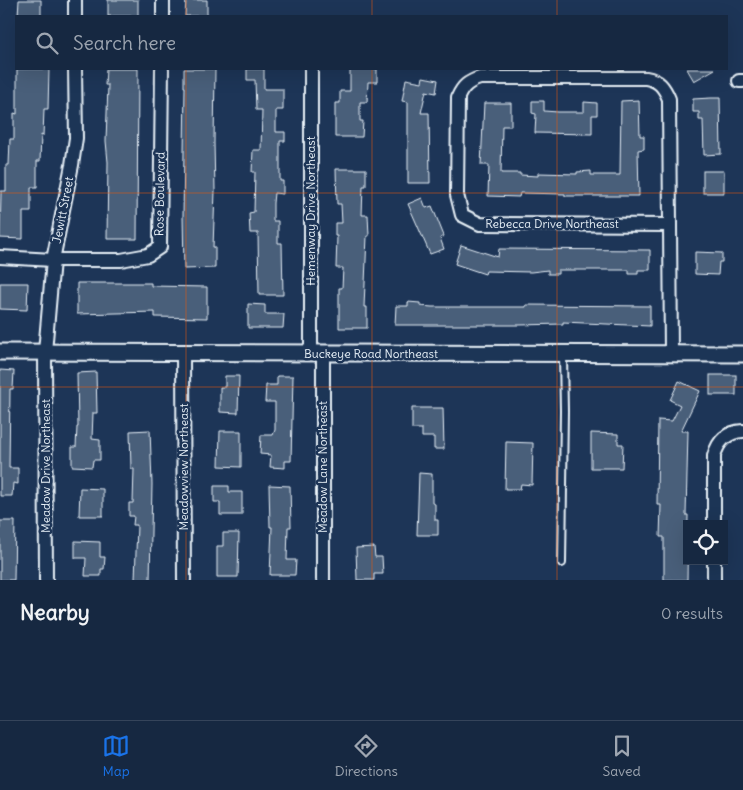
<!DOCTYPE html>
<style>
:root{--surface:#162841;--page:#1f3048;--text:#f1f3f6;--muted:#9ea6b1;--line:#35445a;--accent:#1a73e8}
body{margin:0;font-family:Delius,sans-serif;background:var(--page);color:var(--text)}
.controls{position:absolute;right:15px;bottom:15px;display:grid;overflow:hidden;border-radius:0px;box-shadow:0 5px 20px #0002}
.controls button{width:45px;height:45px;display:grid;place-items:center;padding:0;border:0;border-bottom:1px solid var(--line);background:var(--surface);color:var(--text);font:25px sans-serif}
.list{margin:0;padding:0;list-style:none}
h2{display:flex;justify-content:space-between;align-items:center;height:65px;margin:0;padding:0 20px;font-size:21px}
h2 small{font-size:16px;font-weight:400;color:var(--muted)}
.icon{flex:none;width:28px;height:28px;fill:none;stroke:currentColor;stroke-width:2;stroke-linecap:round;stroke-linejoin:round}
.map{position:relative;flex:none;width:743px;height:580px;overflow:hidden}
.search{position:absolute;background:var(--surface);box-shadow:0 5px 20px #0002;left:15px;right:15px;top:15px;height:55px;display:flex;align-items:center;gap:12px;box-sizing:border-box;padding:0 18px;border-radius:0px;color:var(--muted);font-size:19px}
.sheet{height:140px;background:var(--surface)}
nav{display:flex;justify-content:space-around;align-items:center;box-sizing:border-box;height:70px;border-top:1px solid var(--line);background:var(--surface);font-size:14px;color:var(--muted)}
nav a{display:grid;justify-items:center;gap:2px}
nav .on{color:var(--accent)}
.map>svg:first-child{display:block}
</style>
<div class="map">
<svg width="743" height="580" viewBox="0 0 743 580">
<rect width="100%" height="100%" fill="#1d3557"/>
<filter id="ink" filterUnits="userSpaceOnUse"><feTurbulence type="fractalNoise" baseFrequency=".02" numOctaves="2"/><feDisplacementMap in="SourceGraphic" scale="10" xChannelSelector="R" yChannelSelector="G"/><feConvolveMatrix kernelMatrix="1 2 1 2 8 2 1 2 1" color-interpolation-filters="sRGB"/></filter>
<g filter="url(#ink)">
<g fill="#495e7a" stroke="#e8f1f8">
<path d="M19,0H41V16H18Z"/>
<rect x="108" y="0" width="30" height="16"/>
<path d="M186,0H207V16H185Z"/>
<path d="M17,69H49L48,109H44L43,136L41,135L40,161H37V187H31V212H23V239L0,238L1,191H6V165H9L10,139H14V113L17,114Z"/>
<path d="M106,69H138L137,239H107L108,162L106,141L108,85H105Z"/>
<path d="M184,69H215L214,143L215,191L213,247H215V268L184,269L183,216L185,87H184Z"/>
<path d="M247,69H264V89H283V110H276V132H285V141H280V181H283V194L274,193L273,203V221H278V243H282L283,295H259L258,233H250L249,213L254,212L255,172H252L253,150H261L262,110H256L255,80H247Z"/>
<path d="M350,69H377V82H368L367,102H360V121H363L362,137H335V103H340V91H350Z"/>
<path d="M687,69H715L694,81Z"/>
<path d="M423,77L438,80L436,93L426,91L421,113H429L430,183H408V102L402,101L406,79L422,82Z"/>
<path d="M711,98H720L721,154L704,155L703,120H699V112H693V99Z"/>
<path d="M639,100L640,136H644V149L638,150L639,196H565V194L520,193L519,197L488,196L489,165H481L484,103H511V126H502L501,173H520V175L538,176V173L577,174V172L591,171V175H620L621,101Z"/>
<path d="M532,101H544V111L558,112H584V102L597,103V115H592V134L535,133L536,114L532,113Z"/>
<path d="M336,169H366V186H363L362,215H368L369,236H367L364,307H367V328H339V288H342L343,268H336L337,236H335V223H342L341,204H337Z"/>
<rect x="703" y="171" width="21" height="22"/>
<path d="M422,198L426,208L432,206L444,236L440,238L444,249L430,254L408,204Z"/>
<path d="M461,245L498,257L499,249L650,250V270H638V274H629V270H558V274H548V270L531,272L486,271L485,274L455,264Z"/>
<path d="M695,252L722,253V262H719L718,275L695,274Z"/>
<path d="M0,283H28L27,310L0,309Z"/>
<path d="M77,283H151V286L207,287V318L155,317V312L77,314Z"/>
<path d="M408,302L420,303V306L432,307H526V305L650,306V326L563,322V324L519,325H395L396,306H408Z"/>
<path d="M248,304L265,305V314H284L283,328H248Z"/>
<path d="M0,370L14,371L13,389H10L9,468H18V484L13,483L12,496H0Z"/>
<path d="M96,372L97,413H93L92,439L100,440V460H93L92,467L72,466V447H76L77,427H78L77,373Z"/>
<rect x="710" y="375" width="26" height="20"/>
<path d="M225,376H239L238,413L220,412V387H225Z"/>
<path d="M277,376H293L291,461H285V468L270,467L271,455L260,454L261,435H273L275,430V402H265L266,385H277Z"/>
<path d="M679,381L700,391L681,431H688L686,515H688L687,580H664V537H660L661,505H657L658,420L672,421L680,405L670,400Z"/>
<path d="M412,408H443L444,449H434V437H422V429H412Z"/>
<path d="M150,430L152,484L150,580H135L137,525H133L134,516H129V503H133L134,469H131L130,431Z"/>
<path d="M220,431H241V467L219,466Z"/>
<path d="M591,433L618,434V444H623L622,468H591Z"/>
<path d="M506,442L533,443L532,485L521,484L520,489H505Z"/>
<path d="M419,473L432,474V503L435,504V520H438V535H417Z"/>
<path d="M269,485L290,486L291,527H288L287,560H296L295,575H270L272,527H270Z"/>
<path d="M214,486H229V492H242V515H220V502H214Z"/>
<path d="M80,488L103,489V516H79Z"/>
<path d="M0,521H15L14,580H0Z"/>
<path d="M223,533H239L238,577H217V546H223Z"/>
<path d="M75,541L100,542V557H105L104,569H101V576H85L86,558H75Z"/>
<path d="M374,547L375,557H382L383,574H374V580H357L356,548Z"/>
</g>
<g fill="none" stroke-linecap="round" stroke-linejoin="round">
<defs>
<path id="service" d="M562,563L564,411L563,354"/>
<g id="minor">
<path d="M75,16V0"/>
<path d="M163,16V0"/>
<path d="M480,78H646C659,80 664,87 669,99L670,225L480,224L462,215L457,195L458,97C463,86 468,82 480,78Z"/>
<path d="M739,81H743"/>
<path d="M670,225L671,353"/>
<path d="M0,257L53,260H121L148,255L160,247L162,69"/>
<path d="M183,353L184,580"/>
<path d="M311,354V69"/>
<path d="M714,524V456C718,441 727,432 743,431"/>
<path d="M46,580L45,352L53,260L72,165L76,138L75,69"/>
<path d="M323,580V354"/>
<path d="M714,580V561"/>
</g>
<path id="tertiary" d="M0,352L743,354"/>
</defs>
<use href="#service" stroke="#e8f1f8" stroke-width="10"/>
<use href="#minor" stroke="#e8f1f8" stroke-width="16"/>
<use href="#tertiary" stroke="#e8f1f8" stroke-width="19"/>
<use href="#service" stroke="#1d3557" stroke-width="6"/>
<use href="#minor" stroke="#1d3557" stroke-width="12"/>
<use href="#tertiary" stroke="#1d3557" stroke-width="15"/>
</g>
</g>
<path fill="none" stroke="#e8590c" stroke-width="1" stroke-opacity="0.55" d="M186,0V16M372,0V16M557,0V16M186,69V580M372,69V580M557,69V580M0,193H743M0,387H743"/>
<g text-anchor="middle" stroke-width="5" stroke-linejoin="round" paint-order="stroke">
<g font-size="12" fill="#e8f1f8" stroke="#1d3557">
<text transform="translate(160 194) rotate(-89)" y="4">Rose Boulevard</text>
<text transform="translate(63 210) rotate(-79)" y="4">Jewitt Street</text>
<text transform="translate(311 211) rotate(-90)" y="4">Hemenway Drive Northeast</text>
<text x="552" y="228">Rebecca Drive Northeast</text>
<text x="371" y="358">Buckeye Road Northeast</text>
<text transform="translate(46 466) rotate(-90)" y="4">Meadow Drive Northeast</text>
<text transform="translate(184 467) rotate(-90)" y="4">Meadowview Northeast</text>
<text transform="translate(323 467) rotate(-90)" y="4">Meadow Lane Northeast</text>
</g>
</g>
</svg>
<div class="controls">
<button><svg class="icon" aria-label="locate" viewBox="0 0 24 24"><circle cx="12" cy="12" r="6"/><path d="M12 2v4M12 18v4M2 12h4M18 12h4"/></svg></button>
</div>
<div class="search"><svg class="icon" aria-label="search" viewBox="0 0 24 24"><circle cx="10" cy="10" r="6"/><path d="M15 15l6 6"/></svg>Search here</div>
</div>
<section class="sheet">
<h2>Nearby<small>0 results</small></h2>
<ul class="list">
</ul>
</section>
<nav>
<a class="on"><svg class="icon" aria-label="map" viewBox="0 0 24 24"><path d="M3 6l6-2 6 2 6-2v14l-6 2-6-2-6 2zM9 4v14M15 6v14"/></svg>Map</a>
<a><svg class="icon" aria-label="directions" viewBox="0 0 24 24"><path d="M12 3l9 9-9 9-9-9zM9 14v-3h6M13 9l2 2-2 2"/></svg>Directions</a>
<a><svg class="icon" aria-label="saved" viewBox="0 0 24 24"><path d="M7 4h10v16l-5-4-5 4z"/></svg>Saved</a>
</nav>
